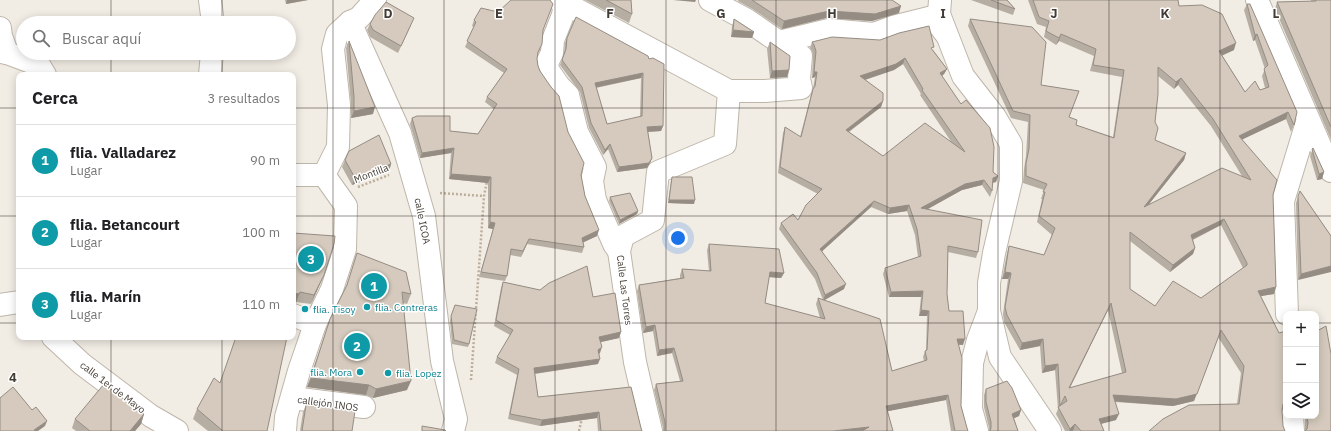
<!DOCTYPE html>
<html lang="es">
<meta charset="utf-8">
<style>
:root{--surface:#fff;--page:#f6f6f6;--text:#202124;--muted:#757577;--line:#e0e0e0;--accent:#d93025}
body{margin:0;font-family:"IBM Plex Sans",sans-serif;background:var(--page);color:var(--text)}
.controls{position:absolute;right:12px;bottom:12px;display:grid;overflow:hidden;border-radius:8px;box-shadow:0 2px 10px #0003}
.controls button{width:36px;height:36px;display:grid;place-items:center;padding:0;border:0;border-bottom:1px solid var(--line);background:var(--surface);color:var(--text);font:20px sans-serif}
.you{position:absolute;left:678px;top:238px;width:14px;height:14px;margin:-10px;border:3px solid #fff;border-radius:50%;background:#1a73e8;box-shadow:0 0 0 6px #1a73e833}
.badge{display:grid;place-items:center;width:26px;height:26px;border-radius:50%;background:var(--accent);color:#fff;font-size:13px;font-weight:700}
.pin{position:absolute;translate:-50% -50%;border:2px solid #fff;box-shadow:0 1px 4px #0006}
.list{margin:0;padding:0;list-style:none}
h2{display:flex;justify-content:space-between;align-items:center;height:52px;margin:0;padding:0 16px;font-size:17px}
h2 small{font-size:13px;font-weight:400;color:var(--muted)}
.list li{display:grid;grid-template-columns:26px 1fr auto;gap:12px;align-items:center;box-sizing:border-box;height:72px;padding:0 16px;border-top:1px solid var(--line)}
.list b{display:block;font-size:15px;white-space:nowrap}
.list p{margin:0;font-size:13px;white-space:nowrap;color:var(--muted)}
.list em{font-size:13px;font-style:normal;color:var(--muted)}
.icon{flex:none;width:22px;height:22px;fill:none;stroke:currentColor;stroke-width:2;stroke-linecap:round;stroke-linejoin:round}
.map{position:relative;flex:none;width:1331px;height:431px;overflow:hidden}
.search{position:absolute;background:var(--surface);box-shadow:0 2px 10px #0003;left:16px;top:16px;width:280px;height:44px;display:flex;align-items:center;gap:10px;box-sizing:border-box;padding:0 14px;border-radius:22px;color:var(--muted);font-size:15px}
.panel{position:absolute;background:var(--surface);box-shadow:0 2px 10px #0003;left:16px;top:72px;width:280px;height:268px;border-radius:8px}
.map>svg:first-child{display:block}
</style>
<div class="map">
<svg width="1331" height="431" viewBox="0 0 1331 431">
<rect width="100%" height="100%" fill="#f1ece4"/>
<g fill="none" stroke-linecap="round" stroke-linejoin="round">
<defs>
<g id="street">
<path d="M210,0L213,23"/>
<path d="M559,0L729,91L725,144L658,172L653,220L623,236L619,251L635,362L651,431"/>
<path d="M710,0L747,20L779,42L829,30L874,34L893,27L933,17L945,33"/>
<path d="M940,0L939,14L963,76L995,117L1011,144V181L994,253L989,283V311L1000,357L1050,431"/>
<path d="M1257,0L1331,171"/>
<path d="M565,2L563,15L553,40L552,53L547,63L548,70L559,86L568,95L577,132L595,167L592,181L595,200L614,244L619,251"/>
<path d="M350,22L400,133L424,216L442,361L456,419L453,431"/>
<path d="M0,28L1,36L7,53"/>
<path d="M0,52L7,53L39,65L45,75"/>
<path d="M210,75L212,53"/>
<path d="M729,91H765L801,88L799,79L801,56L779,42"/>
<path d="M324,175L338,147L339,105L333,49L337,34L350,22L359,18L375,0"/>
<path d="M0,305L19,302"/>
<path d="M1287,314L1283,201L1308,119"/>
<path d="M293,315L315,324"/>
<path d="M53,337L82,364L151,416L177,431"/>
<path d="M292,398L364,407"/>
<path d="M1292,416L1293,431"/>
<path d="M285,431L286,417L299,371L315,324L332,289L345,249L346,206L324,175H293"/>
<path d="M977,431L971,409L972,363L978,340L989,311"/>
</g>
</defs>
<use href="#street" stroke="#bfb6aa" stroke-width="24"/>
<g stroke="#bdae99" stroke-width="2.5" stroke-dasharray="2 2" stroke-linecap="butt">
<path d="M358,187L389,175"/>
<path d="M440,193L484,196"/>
<path d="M471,380L484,196L487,181"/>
<path d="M579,431L582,418"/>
</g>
<use href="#street" stroke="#fff" stroke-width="22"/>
</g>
<g fill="#b7aea3" fill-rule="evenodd">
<path d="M285,0H308L286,4Z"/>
<path d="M585,0H631L632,14L629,23Z"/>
<path d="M738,0H892L899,13L872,21L826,18L782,29L754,10L738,1Z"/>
<path d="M971,0H1007L1015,9L1013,15Z"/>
<path d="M1028,0H1178L1179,6L1234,50L1222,55L1245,92L1260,90L1265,88L1262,76L1265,69L1255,40L1253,41L1244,10L1247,4L1294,125L1291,132L1286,119L1242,139L1273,195L1276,287L1274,294L1261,296L1279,333L1286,331V405L1282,409L1237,404L1241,373L1218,337L1194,401L1173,406L1115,402L1116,420L1101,424L1104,431H1065L1056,414L1058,409L1055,370L1042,373L1040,346L1020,350L1004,322L1003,314L1008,279H1002L1007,253L1009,246L1044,255L1052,235L1037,222L1042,199H1041L1044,190L1023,183L1024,169L1026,156L1028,122L1011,118L968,26L970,19L1041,85L1079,91L1069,117L1076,125L1113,137L1122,77L1090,71L1094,56L1059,41L1056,45L1044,37L1046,27L1037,24ZM1158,76L1174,89L1178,85L1211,126L1242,176L1149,204L1184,160L1186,153L1155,140V122ZM1221,225L1243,268L1201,298L1155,306L1130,289V241L1170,272L1193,254L1195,248L1193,240ZM1108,310L1122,373L1070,388Z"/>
<path d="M1311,0H1331V140L1275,9L1277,2L1311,1Z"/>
<path d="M734,19L754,32L752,38L731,37L732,26Z"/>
<path d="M474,20L543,30L540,50L537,54V59L538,66L568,132L581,175L585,196L597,236L583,242L584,247L582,253L527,244L521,257L510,255L507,276L505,281L479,277L493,229L488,228V183L449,179L451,153L420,158L410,124L412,118L450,131L478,134L494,109L485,102L487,97L504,73L465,47L474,27L472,26Z"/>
<path d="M370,24L411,25L398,53L370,37L367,30Z"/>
<path d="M567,38L648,56L663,126L661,131L648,132L652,158L650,163L647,168L617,172L608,149L603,155L589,128L580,92L560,65L564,54L565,43ZM641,78L640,117L607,124L596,88Z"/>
<path d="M349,41L373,114L351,118V104L346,48Z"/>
<path d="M770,42L789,70L787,77L770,78L767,49Z"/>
<path d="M812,42L933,50L947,69L944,74L942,76L993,172L998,176L996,182L992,183V191L990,197L982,185L962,190L927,209L978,252L976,258L948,252L947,294L949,311L963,345H958L961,406L967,428L968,431H951L946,400L887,411L893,431H663V428L654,390L656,384L680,381L672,353L657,356L653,331L643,333L637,291L639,285L680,278V275L682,269L709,271L707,250L709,244L784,273L781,278L769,277L765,303L820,318L816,304L818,298L823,300L815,279L779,229L781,223L798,220L818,194L778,173L783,133L785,127L800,137L811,95L813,89L815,77L812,78L813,57L812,51L810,48ZM903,64L921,94L920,95L952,143L883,156L849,132L881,107L883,101L865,80L894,70ZM871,207L888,214L907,211L915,235L918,257L885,268L883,274L889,297H921L919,316H927L926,351H925L923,357L924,361L892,371L824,300L844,289L822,251Z"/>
<path d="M1313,148L1324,172L1322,179L1317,180L1310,156Z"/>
<path d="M345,160L391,164L389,171L352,185L342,167Z"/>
<path d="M672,177L694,204L668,203L671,181Z"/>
<path d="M1300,191L1331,236L1298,280L1296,203Z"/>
<path d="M610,197L638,211L637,214L619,224L609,201Z"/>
<path d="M293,233L324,275L320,284L311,304L296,302V303H293Z"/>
<path d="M357,253L411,294L407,304L403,303L407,390L373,398L366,395L307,387L330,319L346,287Z"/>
<path d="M503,282L540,290L593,297L621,332L619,338L600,342V353L599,354L598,364L535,374L538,397L631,387L641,428L642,431H598L597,418L540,426L508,419L517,375L495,363L497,357L510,335L494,326L501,288Z"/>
<path d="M455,305L469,344L468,347L452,344L450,320Z"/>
<path d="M220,383L267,431H208L193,419L197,409Z"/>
<path d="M986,389L1021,410L1019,416L1014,418L1018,431H989V428L984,407V395Z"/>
<path d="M306,405L352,431H300L303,412Z"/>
<path d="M144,414L141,424L135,431H76L72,428L75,419Z"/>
<path d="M1305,416H1316L1331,431H1305Z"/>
</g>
<g fill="#958d84">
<path d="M287,0H308L286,4Z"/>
<path d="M673,0H696L695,2Z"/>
<path d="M901,6L899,13L872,21L826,18L782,29L784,21L829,11Z"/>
<path d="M733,30L754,32L752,38L731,37Z"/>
<path d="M1061,34L1059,41L1056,45L1059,38Z"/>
<path d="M1257,34L1255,40L1253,41L1255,35Z"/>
<path d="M1236,43L1234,50L1217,58L1219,51Z"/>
<path d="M905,58L903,64L894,70L858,82L860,76Z"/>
<path d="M947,69L944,74L938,79L940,73Z"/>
<path d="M789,70L787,77L770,78L772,71Z"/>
<path d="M814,72H817L815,77L812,78Z"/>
<path d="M643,73L641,78L593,88L595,83Z"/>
<path d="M1181,78L1178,85L1174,89L1176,82Z"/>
<path d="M883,101L881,107L844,135L846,130Z"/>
<path d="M375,107L373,114L351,118L354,111Z"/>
<path d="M1288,112L1286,119L1237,142L1239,136Z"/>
<path d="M663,126L661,131L645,132L647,127Z"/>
<path d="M610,144L608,149L603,155L605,150Z"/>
<path d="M454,148L451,153L420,158L422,153Z"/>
<path d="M1186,153L1184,160L1142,213L1144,207Z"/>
<path d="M652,158L650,163L647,168L617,172L619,167Z"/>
<path d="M391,164L389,171L352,185L355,178Z"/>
<path d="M1324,172L1322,179L1317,180L1319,174Z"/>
<path d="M451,174L491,177L488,183L449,179Z"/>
<path d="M998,176L996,182L991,183L993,178Z"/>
<path d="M984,180L982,185L962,190L919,214L921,208L965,184Z"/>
<path d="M669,200H695L694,204L668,203Z"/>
<path d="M874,201L871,207L818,255L820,249Z"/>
<path d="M909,205L907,211L888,214L890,208Z"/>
<path d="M638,211L637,214L619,224L620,220Z"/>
<path d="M1224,219L1221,225L1189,241L1191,235Z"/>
<path d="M490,222L495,223L493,229L488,228Z"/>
<path d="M599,230L597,236L580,244L582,238Z"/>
<path d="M529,239L527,244L521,257L523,251Z"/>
<path d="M1195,248L1193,254L1170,272L1173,265Z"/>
<path d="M1331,266V272L1298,280L1301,274Z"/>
<path d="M770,272L784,273L781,278L768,277Z"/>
<path d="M1005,272L1011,273L1008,279H1002Z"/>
<path d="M324,275L320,284L311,304L314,295Z"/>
<path d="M846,284L844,289L823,301L825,295Z"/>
<path d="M1276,287L1274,294L1256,297L1258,291Z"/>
<path d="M923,291L921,297H889L891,292Z"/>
<path d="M294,293L299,294L296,303H293V294Z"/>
<path d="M1111,303L1108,310L1066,395L1069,388Z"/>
<path d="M921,310L929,311L927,316H919Z"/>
<path d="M655,325L653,331L643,333L646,327Z"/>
<path d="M1221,330L1194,401L1173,406L1110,401L1113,395Z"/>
<path d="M621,332L619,338L597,343L599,337Z"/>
<path d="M957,339H965L963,345L955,344Z"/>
<path d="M1043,339L1040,346L1020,350L1022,343Z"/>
<path d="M602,347L600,353L595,356L598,350Z"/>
<path d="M674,348L672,353L657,356L659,350Z"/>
<path d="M600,359L598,364L532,374L534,368Z"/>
<path d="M1058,364L1055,370L1042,373L1045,366Z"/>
<path d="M311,378L369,385L366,395L307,387Z"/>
<path d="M411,381L407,390L373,398L376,389Z"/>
<path d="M948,395L946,400L884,412L886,406Z"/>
<path d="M1286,401V405L1285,406L1281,411L1283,404Z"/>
<path d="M1021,410L1019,416L1010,420L1012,414Z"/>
<path d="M599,412L597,418L540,426L542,420Z"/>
<path d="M144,414L141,424L135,431H130Z"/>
<path d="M1119,414L1116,420L1096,425L1099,419Z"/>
<path d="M47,421L45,426L38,431H34V430Z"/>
<path d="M1075,424L1073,431H1069L1070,429Z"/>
<path d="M869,427L868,431H833Z"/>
</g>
<g fill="#d5cabd" stroke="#958d84" fill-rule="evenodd">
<path d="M511,0H550L553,4L543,30L542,44L538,52L537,59L538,66L540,71L551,87L559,96L568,132L584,163L581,175L585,196L599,230L582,238L584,247L529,239L523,251L511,249L507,276L481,272L495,223L490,222L491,177L451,174L454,148L422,153L412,118L417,116H450V131L478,134L497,104L487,97L507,69L467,41L476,22L474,20L481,8L498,12Z"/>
<path d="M606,0H631L632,14Z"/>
<path d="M752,0H892L901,6L875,14L829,11L784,21Z"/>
<path d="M991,0H1007L1015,9Z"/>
<path d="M1033,0H1178L1179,6L1202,5L1222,14L1236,43L1219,51L1245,92L1255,81L1260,90L1269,87L1264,69L1268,65L1257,34L1255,35L1247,4H1250L1297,112L1294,125L1288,112L1239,136L1277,180L1273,195L1276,287L1258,291L1279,333L1286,331V401L1283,404L1282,410L1283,426L1285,431H1149L1163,419L1189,405L1239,404L1244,366L1221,330L1197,394L1176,399L1113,395L1119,414L1099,419L1104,431H1081L1075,424L1070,429L1058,407L1067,401L1065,396L1060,406L1058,364L1045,366L1043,339L1022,343L1007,315L1005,307L1011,273L1005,272L1009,246L1044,255L1055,228L1039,216L1045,192H1043L1047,184L1026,176V163L1029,149L1030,115L1013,111L970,19L1032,27L1046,42L1041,85L1079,91L1069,117L1077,120L1076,125L1114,138L1124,70L1093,65L1096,49L1061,34L1059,38L1046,31L1049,21L1039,17ZM1158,67L1176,82L1181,78L1213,119L1251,180L1222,168L1144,207L1186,153L1155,140L1158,128L1155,122L1158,94ZM1224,219L1247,263V265L1201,298L1173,281L1155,306L1130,289V232L1173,265L1195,248L1191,235ZM1111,303L1126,372L1069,388Z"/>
<path d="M1316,0H1331V127L1277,2L1316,1Z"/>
<path d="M386,2L414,18L401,46L373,30L370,24L375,15Z"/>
<path d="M576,17L648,56L649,59L653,58L664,64L663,126L647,127L652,158L649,163L619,167L610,144L605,150L591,123L582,87L562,60L566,49L567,38ZM643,73L642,116L607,124L595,83Z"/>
<path d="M734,19L754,32L733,30Z"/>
<path d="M929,26L934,47L931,48L947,69L940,73L961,104L966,100L990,128L994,147L993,172L998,176L993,178L992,191L984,180L965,184L921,208L982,220L978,252L948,246L947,294L949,311H963L965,339H957L962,358L961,406L967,428L968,431H955L948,395L886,406L893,431H862L869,427L833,431H664L665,429V422L656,384L683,381L674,348L659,350L655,325L646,327L639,285L684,278L682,269L711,271L709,244L779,249L784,273L770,272L765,303L825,319L818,298L880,319L892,371L927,360L925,351L927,350L929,311L921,310L923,291L891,292L885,268L921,256L917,229L909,205L890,208L874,201L820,249L846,284L825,295L817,273L781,223L793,214L798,220L806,205L822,189L780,167L785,127L801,137L813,89L815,86L817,72H814L816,51L814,45L812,42L832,37L880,40L899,33ZM905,58L923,89L922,90L965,152L925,123L883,156L846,130L883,101V93L860,76L896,64Z"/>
<path d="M349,41L375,107L354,111V97Z"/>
<path d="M770,42L790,56L789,70L772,71Z"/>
<path d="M379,135L391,164L355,178L345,160L349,151Z"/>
<path d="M1313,148L1324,172L1319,174L1312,149Z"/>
<path d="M672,177H692L695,200H669Z"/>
<path d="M1300,191L1331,236V266L1301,274L1298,196Z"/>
<path d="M630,193L638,211L620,220L610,197Z"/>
<path d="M293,233L335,236L334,244L324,275L314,295L300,292L299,294L294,293L293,294Z"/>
<path d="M357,253L406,272L411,294L402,292L411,381L376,389L369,385L311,378L330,319L347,285Z"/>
<path d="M587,266L593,297L615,293L621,332L599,337L602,347L598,350L600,359L534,368L538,397L631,387L641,428L642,431H601L599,412L542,420L510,414L519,369L497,357L513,330L496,320L503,282L540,290L549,283Z"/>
<path d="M455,305L477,309L469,344L454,340L451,316Z"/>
<path d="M1326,326L1331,354V431H1305L1307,429L1308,423L1307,416H1316V330L1317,331Z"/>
<path d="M236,337H287L267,431H223L197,409L214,378L220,383Z"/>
<path d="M1007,381L1012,388L1021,410L1012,414L1018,431H990L991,428V422L986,402V389Z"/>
<path d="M104,384L144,414L130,431H90L75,419Z"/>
<path d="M13,387L32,410L36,407L47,421L34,430L35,431H0V398Z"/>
<path d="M306,405L355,411L352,431H302Z"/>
<path d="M422,426L445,430L446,431H422Z"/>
</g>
<path fill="none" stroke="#433c34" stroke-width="1" stroke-opacity="0.55" d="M111,0V23M222,0V23M333,0V431M444,0V431M555,0V431M666,0V431M776,0V431M887,0V431M998,0V431M1109,0V431M1220,0V431M111,53V75M222,53V75M0,108H19M293,108H1331M0,216H19M293,216H1331M0,323H19M293,323H1286M1316,323H1331M111,337V431M222,337V431"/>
<g fill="#0f9aa8" stroke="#fff" stroke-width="1.5">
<circle cx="367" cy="307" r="4"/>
<circle cx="305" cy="309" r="4"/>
<circle cx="360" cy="372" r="4"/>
<circle cx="388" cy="373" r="4"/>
</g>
<g text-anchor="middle" stroke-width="3" stroke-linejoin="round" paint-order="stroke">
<g font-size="10" fill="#433c34" stroke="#fff">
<text transform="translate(371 173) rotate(-21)" y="4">Montilla</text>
<text transform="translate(423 221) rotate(79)" y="4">calle ICOA</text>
<text transform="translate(625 290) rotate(83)" y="4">Calle Las Torres</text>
<text transform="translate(113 387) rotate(37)" y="4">calle 1er de Mayo</text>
<text transform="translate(328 403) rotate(8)" y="4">callejón INOS</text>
</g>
<g font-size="10" fill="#0d838f" stroke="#fff" text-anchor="start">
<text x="375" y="311">flia. Contreras</text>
<text x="313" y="313">flia. Tisoy</text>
<text x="352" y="376" text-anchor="end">flia. Mora</text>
<text x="396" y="377">flia. Lopez</text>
</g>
</g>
<g font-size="13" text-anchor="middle" font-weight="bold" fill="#433c34" stroke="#fff" stroke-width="3" stroke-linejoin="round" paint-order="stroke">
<text x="388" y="18">D</text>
<text x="499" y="18">E</text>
<text x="610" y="18">F</text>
<text x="721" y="18">G</text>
<text x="832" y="18">H</text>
<text x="943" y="18">I</text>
<text x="1054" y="18">J</text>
<text x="1165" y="18">K</text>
<text x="1276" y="18">L</text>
<text x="13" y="382">4</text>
</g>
</svg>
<div class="controls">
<button>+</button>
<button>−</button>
<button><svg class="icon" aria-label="layers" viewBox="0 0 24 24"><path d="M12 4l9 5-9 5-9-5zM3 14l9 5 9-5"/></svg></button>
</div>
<div class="you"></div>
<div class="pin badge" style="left:374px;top:286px;background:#0f9aa8">1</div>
<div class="pin badge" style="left:357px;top:346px;background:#0f9aa8">2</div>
<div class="pin badge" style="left:311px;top:259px;background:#0f9aa8">3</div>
<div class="search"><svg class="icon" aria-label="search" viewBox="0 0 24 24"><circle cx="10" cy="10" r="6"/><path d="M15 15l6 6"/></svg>Buscar aquí</div>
<section class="panel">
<h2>Cerca<small>3 resultados</small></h2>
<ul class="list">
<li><span class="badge" style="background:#0f9aa8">1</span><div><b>flia. Valladarez</b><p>Lugar</p></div><em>90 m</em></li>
<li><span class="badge" style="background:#0f9aa8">2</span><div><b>flia. Betancourt</b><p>Lugar</p></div><em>100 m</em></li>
<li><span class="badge" style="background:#0f9aa8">3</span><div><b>flia. Marín</b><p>Lugar</p></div><em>110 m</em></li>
</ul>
</section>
</div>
